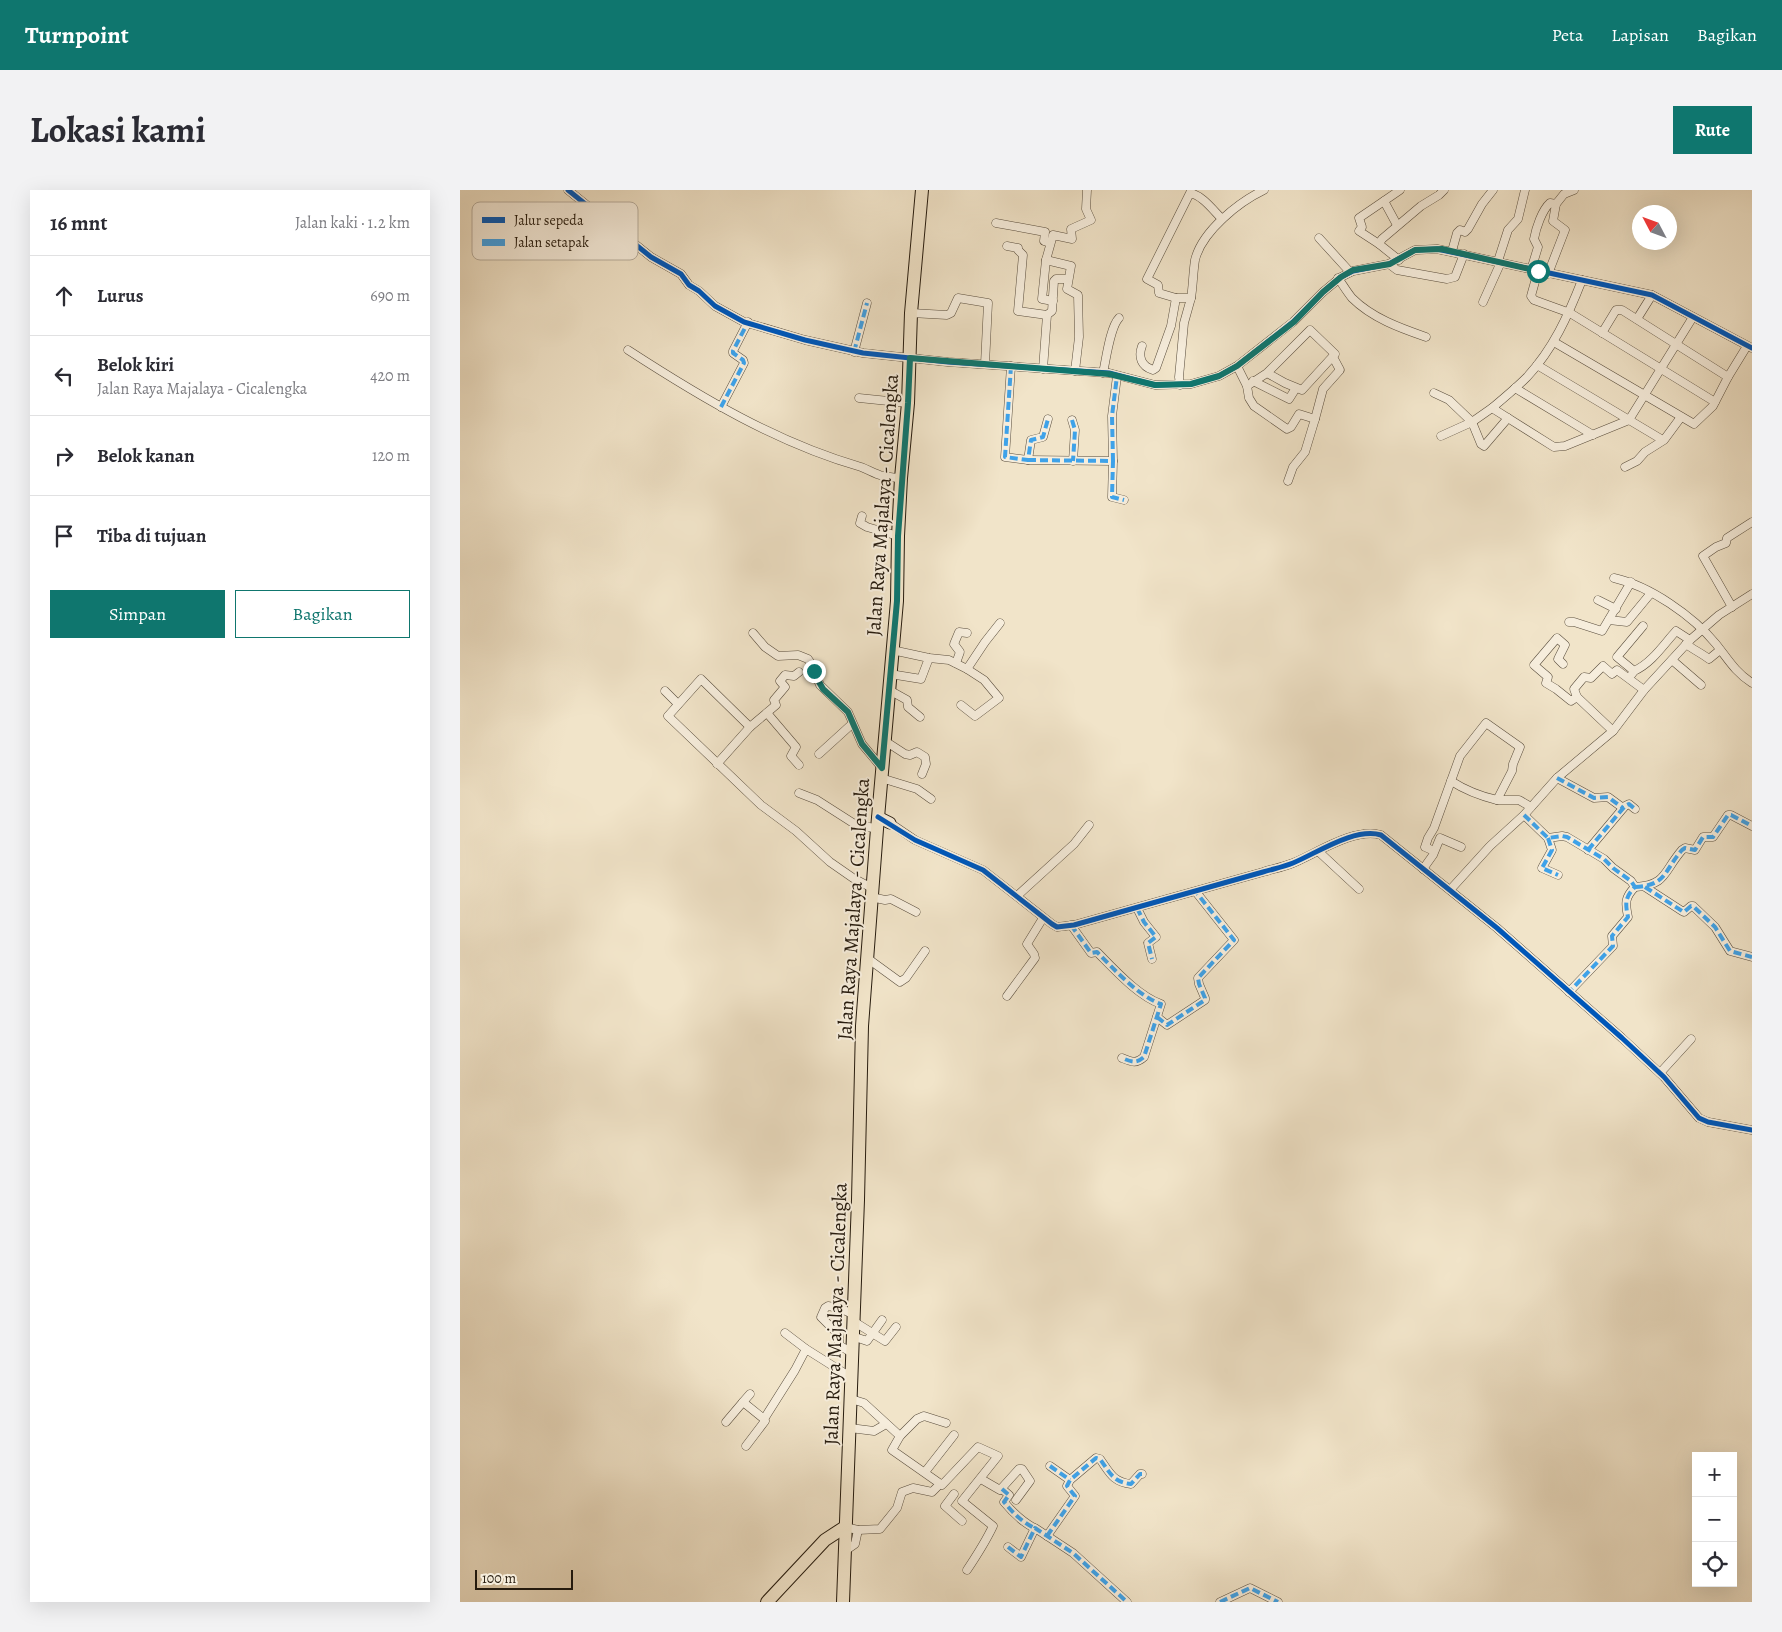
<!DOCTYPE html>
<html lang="id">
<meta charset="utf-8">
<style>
:root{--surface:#fff;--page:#f2f2f3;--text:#2b2b33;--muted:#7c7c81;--line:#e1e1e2;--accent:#0f766e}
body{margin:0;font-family:Alegreya,serif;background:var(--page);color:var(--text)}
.controls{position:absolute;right:15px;bottom:15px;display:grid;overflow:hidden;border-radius:0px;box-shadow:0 5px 20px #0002}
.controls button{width:45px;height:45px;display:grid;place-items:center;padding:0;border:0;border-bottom:1px solid var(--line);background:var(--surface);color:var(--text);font:25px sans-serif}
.compass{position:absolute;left:1172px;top:15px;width:45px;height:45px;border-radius:50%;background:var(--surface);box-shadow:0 5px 20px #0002;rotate:311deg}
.scale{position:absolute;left:15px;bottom:12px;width:98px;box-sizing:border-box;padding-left:5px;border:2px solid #261b0e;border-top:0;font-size:14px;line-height:18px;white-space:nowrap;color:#261b0e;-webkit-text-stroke:4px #f6eddc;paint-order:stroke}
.stop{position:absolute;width:15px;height:15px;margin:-11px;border:4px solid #0f766e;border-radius:50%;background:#fff}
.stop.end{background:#0f766e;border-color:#fff;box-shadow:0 1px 5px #0008}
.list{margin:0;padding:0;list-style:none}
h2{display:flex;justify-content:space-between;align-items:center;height:65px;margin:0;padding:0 20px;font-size:21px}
h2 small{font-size:16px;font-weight:400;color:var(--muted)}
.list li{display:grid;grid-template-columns:32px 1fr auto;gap:15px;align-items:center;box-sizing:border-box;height:80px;padding:0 20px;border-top:1px solid var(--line)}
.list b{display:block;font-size:19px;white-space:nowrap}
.list p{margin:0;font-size:16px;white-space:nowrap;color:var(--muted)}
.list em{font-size:16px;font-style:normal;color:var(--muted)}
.actions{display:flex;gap:10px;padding:15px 20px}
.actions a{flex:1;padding:11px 0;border:1px solid var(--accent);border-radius:0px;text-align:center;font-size:18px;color:var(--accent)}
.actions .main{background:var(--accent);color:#fff}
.icon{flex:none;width:28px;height:28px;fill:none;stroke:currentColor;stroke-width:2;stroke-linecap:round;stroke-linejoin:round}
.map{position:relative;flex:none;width:1292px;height:1412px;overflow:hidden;border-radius:0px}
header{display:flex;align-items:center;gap:30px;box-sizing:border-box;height:70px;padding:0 25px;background:var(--accent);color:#fff}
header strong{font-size:24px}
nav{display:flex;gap:28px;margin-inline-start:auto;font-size:18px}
.intro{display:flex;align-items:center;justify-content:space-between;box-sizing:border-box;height:120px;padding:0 30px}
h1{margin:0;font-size:35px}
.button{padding:12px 22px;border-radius:0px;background:var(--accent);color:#fff;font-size:18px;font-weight:700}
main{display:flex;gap:30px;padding:0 30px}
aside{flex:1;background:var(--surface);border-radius:0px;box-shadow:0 5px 20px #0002}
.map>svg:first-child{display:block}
</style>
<header>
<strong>Turnpoint</strong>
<nav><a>Peta</a><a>Lapisan</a><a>Bagikan</a></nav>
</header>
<div class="intro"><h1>Lokasi kami</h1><a class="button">Rute</a></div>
<main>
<aside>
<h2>16 mnt<small>Jalan kaki · 1.2 km</small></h2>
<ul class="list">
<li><svg class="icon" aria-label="ahead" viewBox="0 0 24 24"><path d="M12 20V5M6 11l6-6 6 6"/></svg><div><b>Lurus</b></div><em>690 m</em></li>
<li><svg class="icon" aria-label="left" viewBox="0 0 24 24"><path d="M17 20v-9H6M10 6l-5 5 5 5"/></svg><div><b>Belok kiri</b><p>Jalan Raya Majalaya - Cicalengka</p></div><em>420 m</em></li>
<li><svg class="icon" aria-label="right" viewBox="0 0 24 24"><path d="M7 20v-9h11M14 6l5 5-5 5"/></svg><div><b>Belok kanan</b></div><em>120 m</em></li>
<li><svg class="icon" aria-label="arrive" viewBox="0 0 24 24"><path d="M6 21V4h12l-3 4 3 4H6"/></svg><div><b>Tiba di tujuan</b></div></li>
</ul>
<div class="actions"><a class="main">Simpan</a><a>Bagikan</a></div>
</aside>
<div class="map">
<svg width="1292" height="1412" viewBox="0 0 1292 1412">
<rect width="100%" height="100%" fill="#f1e4c9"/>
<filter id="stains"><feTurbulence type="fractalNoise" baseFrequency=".004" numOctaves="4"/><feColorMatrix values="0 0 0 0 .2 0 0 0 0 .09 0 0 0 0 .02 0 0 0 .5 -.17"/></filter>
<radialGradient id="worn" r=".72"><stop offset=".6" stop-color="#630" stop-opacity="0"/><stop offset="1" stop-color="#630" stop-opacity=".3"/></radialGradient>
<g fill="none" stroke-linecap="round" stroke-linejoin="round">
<defs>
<g id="street">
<path d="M108,0L191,67L221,84L229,95L239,101L255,116L284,132L345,150L403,163L488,172L649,183L695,195L731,194L759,186L777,176L833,132L863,102L881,87L893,81L929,74L955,60L977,59L1192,105L1292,158"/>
<path d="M536,33L585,42L584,51L590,53"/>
<path d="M937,35L924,11L940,0"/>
<path d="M859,48L890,82"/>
<path d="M919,54L899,41L902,37L899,28L924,11"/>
<path d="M547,56L558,58V60L563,65L558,121L587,125"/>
<path d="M992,61L997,43L1000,40L1005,42L1008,39L1022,14L1033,0"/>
<path d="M586,70L582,109L593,111"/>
<path d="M939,70L919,54L922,49L961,16L979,5L984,0"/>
<path d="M1038,71L1048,40L1058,29L1065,0"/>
<path d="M929,74L937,80L987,89L995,87L1004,64"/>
<path d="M1071,80L1078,57L1074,49C1076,38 1082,20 1090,13L1096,14"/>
<path d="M1078,81L1071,106L1074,110L1110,123L1255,212"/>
<path d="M1088,84L1105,40L1093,31L1096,14L1104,4L1114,0"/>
<path d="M878,88C883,95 887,102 892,108C912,128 940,138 966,147"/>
<path d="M1122,90C1108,126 1093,159 1067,187C1056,198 1044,208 1032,218L1094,257L1105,256L1169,230L1233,127"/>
<path d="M731,108C733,96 733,83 735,70C742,41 779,12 804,0"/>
<path d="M1023,112L1041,72"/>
<path d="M451,123L487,125L491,123L498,108L528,113L525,174"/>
<path d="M1177,129L1192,105"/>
<path d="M1142,143L1156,120H1162L1268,187"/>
<path d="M1094,152L1234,234L1253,216L1268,187L1287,156"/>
<path d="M682,156C678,167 681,176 693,180L696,178L711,136L716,108"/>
<path d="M168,160C242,208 317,253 401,277C409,280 415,284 423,286C429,287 435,288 441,288"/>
<path d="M394,162L407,113"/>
<path d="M1077,175L1201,249"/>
<path d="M551,176L545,267L568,270L571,250L583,247L588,229"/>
<path d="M777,176L787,196L789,208L794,216L827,239L831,237L839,224L855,229L845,262L833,277L828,291"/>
<path d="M583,179L587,125L592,121L594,91L596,89H608"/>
<path d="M615,181L619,147L618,105L607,99L611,76L586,70L593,45L612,49L611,39L631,30L626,19L627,0"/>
<path d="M643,183C646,170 650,137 659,128"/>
<path d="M793,191L829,209L836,198"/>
<path d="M720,195L719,187L724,133L731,108H716L699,103L698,95L687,89L730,3C742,5 753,20 762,29"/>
<path d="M787,196L807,183L850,140L875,164L842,200L825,193L807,183"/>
<path d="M1055,198L1133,245"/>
<path d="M974,203L989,210L1012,232L1032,218"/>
<path d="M399,208L448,213"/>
<path d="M261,217L284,173L283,170L273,163V161L288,132"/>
<path d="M855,229L863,199L880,180L873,167"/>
<path d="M612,230L615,240L613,271"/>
<path d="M981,246L1012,232L1021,254L1024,256L1048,228"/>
<path d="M568,270L653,271L652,307L664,310"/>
<path d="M653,271L652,226L657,186"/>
<path d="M1165,277L1177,271L1185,262L1204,250L1221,227"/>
<path d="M402,326L400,333L407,337L438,346"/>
<path d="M1154,388C1190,396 1233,426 1256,454C1268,469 1275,482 1292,493"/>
<path d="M1138,410L1156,419"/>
<path d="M1272,417L1243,366L1256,357L1266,353L1267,348L1292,332"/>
<path d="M1149,430L1167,432L1191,403"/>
<path d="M1109,432H1114L1142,441L1171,392"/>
<path d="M293,443L305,457L318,466L338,465L348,469L352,475L360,495L388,522L402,554L422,578"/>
<path d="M1226,454C1234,460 1241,463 1249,469L1260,460"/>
<path d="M432,460L469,468L489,470L507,479L525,452L540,433"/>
<path d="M1212,470L1241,495"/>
<path d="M496,473L500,462L494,454L499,442L507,443"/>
<path d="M1103,474L1098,469L1105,455L1097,448L1074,475L1088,487L1086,493L1096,499L1111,511L1117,507L1153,541"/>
<path d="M1174,481C1192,473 1204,454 1216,441L1230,450"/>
<path d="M430,484L461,489L469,468"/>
<path d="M1172,484L1174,481L1157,467L1183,436"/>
<path d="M429,500L447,510L448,517L460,527"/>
<path d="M205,501L218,514"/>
<path d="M1117,507L1114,499L1124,487L1131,488L1143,476L1152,484L1157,480L1184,500"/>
<path d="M501,515L515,526L539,508L524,490L507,479"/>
<path d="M307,523L336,557L331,566L339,575"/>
<path d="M290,537L241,489L208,526L301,615L336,641L370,672L393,688L412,698"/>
<path d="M425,551L445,564L450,565L457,562L465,567L466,574L462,584"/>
<path d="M359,564L392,534"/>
<path d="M257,574L290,537L316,515L314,510L325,497L320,491L325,485L334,486L339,482"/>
<path d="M421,588L457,599L471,609"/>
<path d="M1097,588L1134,608L1148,607L1163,618"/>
<path d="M991,591C1005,600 1020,606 1037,610"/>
<path d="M339,603L357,610L393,633L417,639"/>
<path d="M1064,625L1088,648L1102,646L1107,647L1144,669L1153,678L1171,691L1175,697C1165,707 1165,713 1168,727L1152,746L1153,756L1109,802"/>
<path d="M430,633L455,650L523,680L592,734L597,737L614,735L803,682C813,679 823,677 833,673C857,663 895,637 921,645L1037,738L1162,848L1204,887L1239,928L1248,932L1292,940"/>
<path d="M1088,648L1092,660L1082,678L1098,685"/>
<path d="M1128,660L1165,616L1169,614L1175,619"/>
<path d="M858,661L899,699"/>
<path d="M974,661L965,657L968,648L974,638L1000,566L1026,533L1060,557L1053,574L1052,581L1037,610H1059L1071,617"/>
<path d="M963,679L973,665L980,648L1001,657"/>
<path d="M1175,697C1207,695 1203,682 1222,660L1225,658L1235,660L1243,647H1253L1268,625H1271L1292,636"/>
<path d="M1185,697L1222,721L1224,722L1231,716H1233L1255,737L1270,761L1292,767"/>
<path d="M990,700L1030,656L1064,625L1097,588L1153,541L1184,500L1230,450L1259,425L1292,404"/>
<path d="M557,706L614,654L629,635"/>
<path d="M411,707L425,710L431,709L456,722"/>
<path d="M677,718L684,732L696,747L688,753L692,769"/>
<path d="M611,735L631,763L637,762C654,779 678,806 701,814L684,867C676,874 672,872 662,868"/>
<path d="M407,768L440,792L446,788L465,761"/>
<path d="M547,806L575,768L574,764L567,754L583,728"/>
<path d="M697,827L707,835L745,810V808L739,794L738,788L774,750L736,702"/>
<path d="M1200,883L1231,849"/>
<path d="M393,1131L425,1151L436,1137"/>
<path d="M325,1143L346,1159"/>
<path d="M392,1146L407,1151L422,1130"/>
<path d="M392,1163L379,1155V1145L361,1127L365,1118L368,1116L379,1118L393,1124"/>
<path d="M391,1209L404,1213L440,1246L457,1229L464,1226L486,1233"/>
<path d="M283,1212L290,1204"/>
<path d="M266,1232L283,1212L304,1229L335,1180L346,1159L392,1188"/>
<path d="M390,1238L414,1241L426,1234"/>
<path d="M440,1246L432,1260L482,1295L518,1257L538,1266L502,1311L533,1336C526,1351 517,1365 507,1380"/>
<path d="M286,1256L305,1231L304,1229"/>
<path d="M590,1276L610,1290"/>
<path d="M465,1282L494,1245"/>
<path d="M521,1289L540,1300L559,1279H562L570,1291L556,1310"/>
<path d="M542,1299L549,1305L544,1312C553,1323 561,1331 574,1338"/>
<path d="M494,1304L485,1316L502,1331"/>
<path d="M385,1337L398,1340L420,1339L437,1318L442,1302L453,1298L472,1302L480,1294"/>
<path d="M587,1346L615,1306L607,1296L610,1290L636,1268L640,1269C650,1283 653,1292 671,1294L680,1284H682"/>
<path d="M548,1357L561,1367L575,1338L613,1363L667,1412"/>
<path d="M385,1361L395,1354L398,1340"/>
<path d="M760,1412L790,1398L818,1412"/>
</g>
<path id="secondary" d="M418,627L430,633"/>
<g id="primary">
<path d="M307,1412L365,1350L385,1337"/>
<path d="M383,1412L398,1010L402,836L417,639L437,411L438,346L441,288L448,213L451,123L462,0"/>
</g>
</defs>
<use href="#street" stroke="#594d3d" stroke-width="9"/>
<use href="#secondary" stroke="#261b0e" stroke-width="13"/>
<use href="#primary" stroke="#261b0e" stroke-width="14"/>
<use href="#street" stroke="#f6eddc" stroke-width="8"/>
<use href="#secondary" stroke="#f6eddc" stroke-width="11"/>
<use href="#primary" stroke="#f1e4c9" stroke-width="12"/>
<g stroke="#3ea2e9" stroke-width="4" stroke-dasharray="8 4" stroke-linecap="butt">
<path d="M394,162L407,113"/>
<path d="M551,176L545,267L568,270L571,250L583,247L588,229"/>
<path d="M261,217L284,173L283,170L273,163V161L288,132"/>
<path d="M612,230L615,240L613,271"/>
<path d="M568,270L653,271L652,307L664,310"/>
<path d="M653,271L652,226L657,186"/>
<path d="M1097,588L1134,608L1148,607L1163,618"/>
<path d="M1064,625L1088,648L1102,646L1107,647L1144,669L1153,678L1171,691L1175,697C1165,707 1165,713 1168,727L1152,746L1153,756L1109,802"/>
<path d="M1088,648L1092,660L1082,678L1098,685"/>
<path d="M1128,660L1165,616L1169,614L1175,619"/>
<path d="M1175,697C1207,695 1203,682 1222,660L1225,658L1235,660L1243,647H1253L1268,625H1271L1292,636"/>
<path d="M1185,697L1222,721L1224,722L1231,716H1233L1255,737L1270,761L1292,767"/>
<path d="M677,718L684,732L696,747L688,753L692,769"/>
<path d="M611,735L631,763L637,762C654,779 678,806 701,814L684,867C676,874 672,872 662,868"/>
<path d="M697,827L707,835L745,810V808L739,794L738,788L774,750L736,702"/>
<path d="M590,1276L610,1290"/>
<path d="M542,1299L549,1305L544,1312C553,1323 561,1331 574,1338"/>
<path d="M587,1346L615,1306L607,1296L610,1290L636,1268L640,1269C650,1283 653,1292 671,1294L680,1284H682"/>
<path d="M548,1357L561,1367L575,1338L613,1363L667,1412"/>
<path d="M760,1412L790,1398L818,1412"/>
</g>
<defs>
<g id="cycleway">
<path d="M108,0L191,67L221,84L229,95L239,101L255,116L284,132L345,150L403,163L488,172L649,183L695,195L731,194L759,186L777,176L833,132L863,102L881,87L893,81L929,74L955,60L977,59L1192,105L1292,158"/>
<path d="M418,627L455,650L523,680L592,734L597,737L614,735L803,682C813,679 823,677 833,673C857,663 895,637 921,645L1037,738L1162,848L1204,887L1239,928L1248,932L1292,940"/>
</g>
</defs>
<use href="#cycleway" stroke="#f6eddc" stroke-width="8"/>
<use href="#cycleway" stroke="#0057b8" stroke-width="5"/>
</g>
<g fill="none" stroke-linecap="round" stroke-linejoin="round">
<path stroke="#0f766e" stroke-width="6" d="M354,481L358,490L363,499L388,522L402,554L422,578L437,411L438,346L448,213L450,168L649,184L695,195L731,194L759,186L777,176L834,132L863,102L881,87L893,80L930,74L955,60L982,59L1078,81"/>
</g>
<g text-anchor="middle" stroke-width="4" stroke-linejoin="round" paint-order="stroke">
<g font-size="20" fill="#261b0e" stroke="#f6eddc">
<text transform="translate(422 315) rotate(-86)" y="7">Jalan Raya Majalaya - Cicalengka</text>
<text transform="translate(393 719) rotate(-86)" y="7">Jalan Raya Majalaya - Cicalengka</text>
<text transform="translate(375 1124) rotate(-88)" y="7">Jalan Raya Majalaya - Cicalengka</text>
</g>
</g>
<rect x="12" y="12" width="166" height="58" rx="8" fill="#f6eddc" stroke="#b8ae9e" stroke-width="1"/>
<rect x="22" y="27" width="23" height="6" fill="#0057b8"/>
<rect x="22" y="49" width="23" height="7" fill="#3ea2e9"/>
<g font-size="14" fill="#261b0e">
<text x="54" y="35">Jalur sepeda</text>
<text x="54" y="57">Jalan setapak</text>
</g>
<rect width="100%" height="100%" filter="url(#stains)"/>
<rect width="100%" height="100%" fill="url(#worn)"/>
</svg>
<div class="controls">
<button>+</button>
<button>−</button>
<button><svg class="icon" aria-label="locate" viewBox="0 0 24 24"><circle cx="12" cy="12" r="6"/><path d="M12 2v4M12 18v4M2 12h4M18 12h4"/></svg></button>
</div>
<svg class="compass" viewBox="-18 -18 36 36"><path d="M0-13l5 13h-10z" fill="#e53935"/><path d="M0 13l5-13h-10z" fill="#7c7c81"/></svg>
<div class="scale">100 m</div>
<div class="stop" style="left:1078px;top:81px"></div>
<div class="stop end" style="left:354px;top:481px"></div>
</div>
</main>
